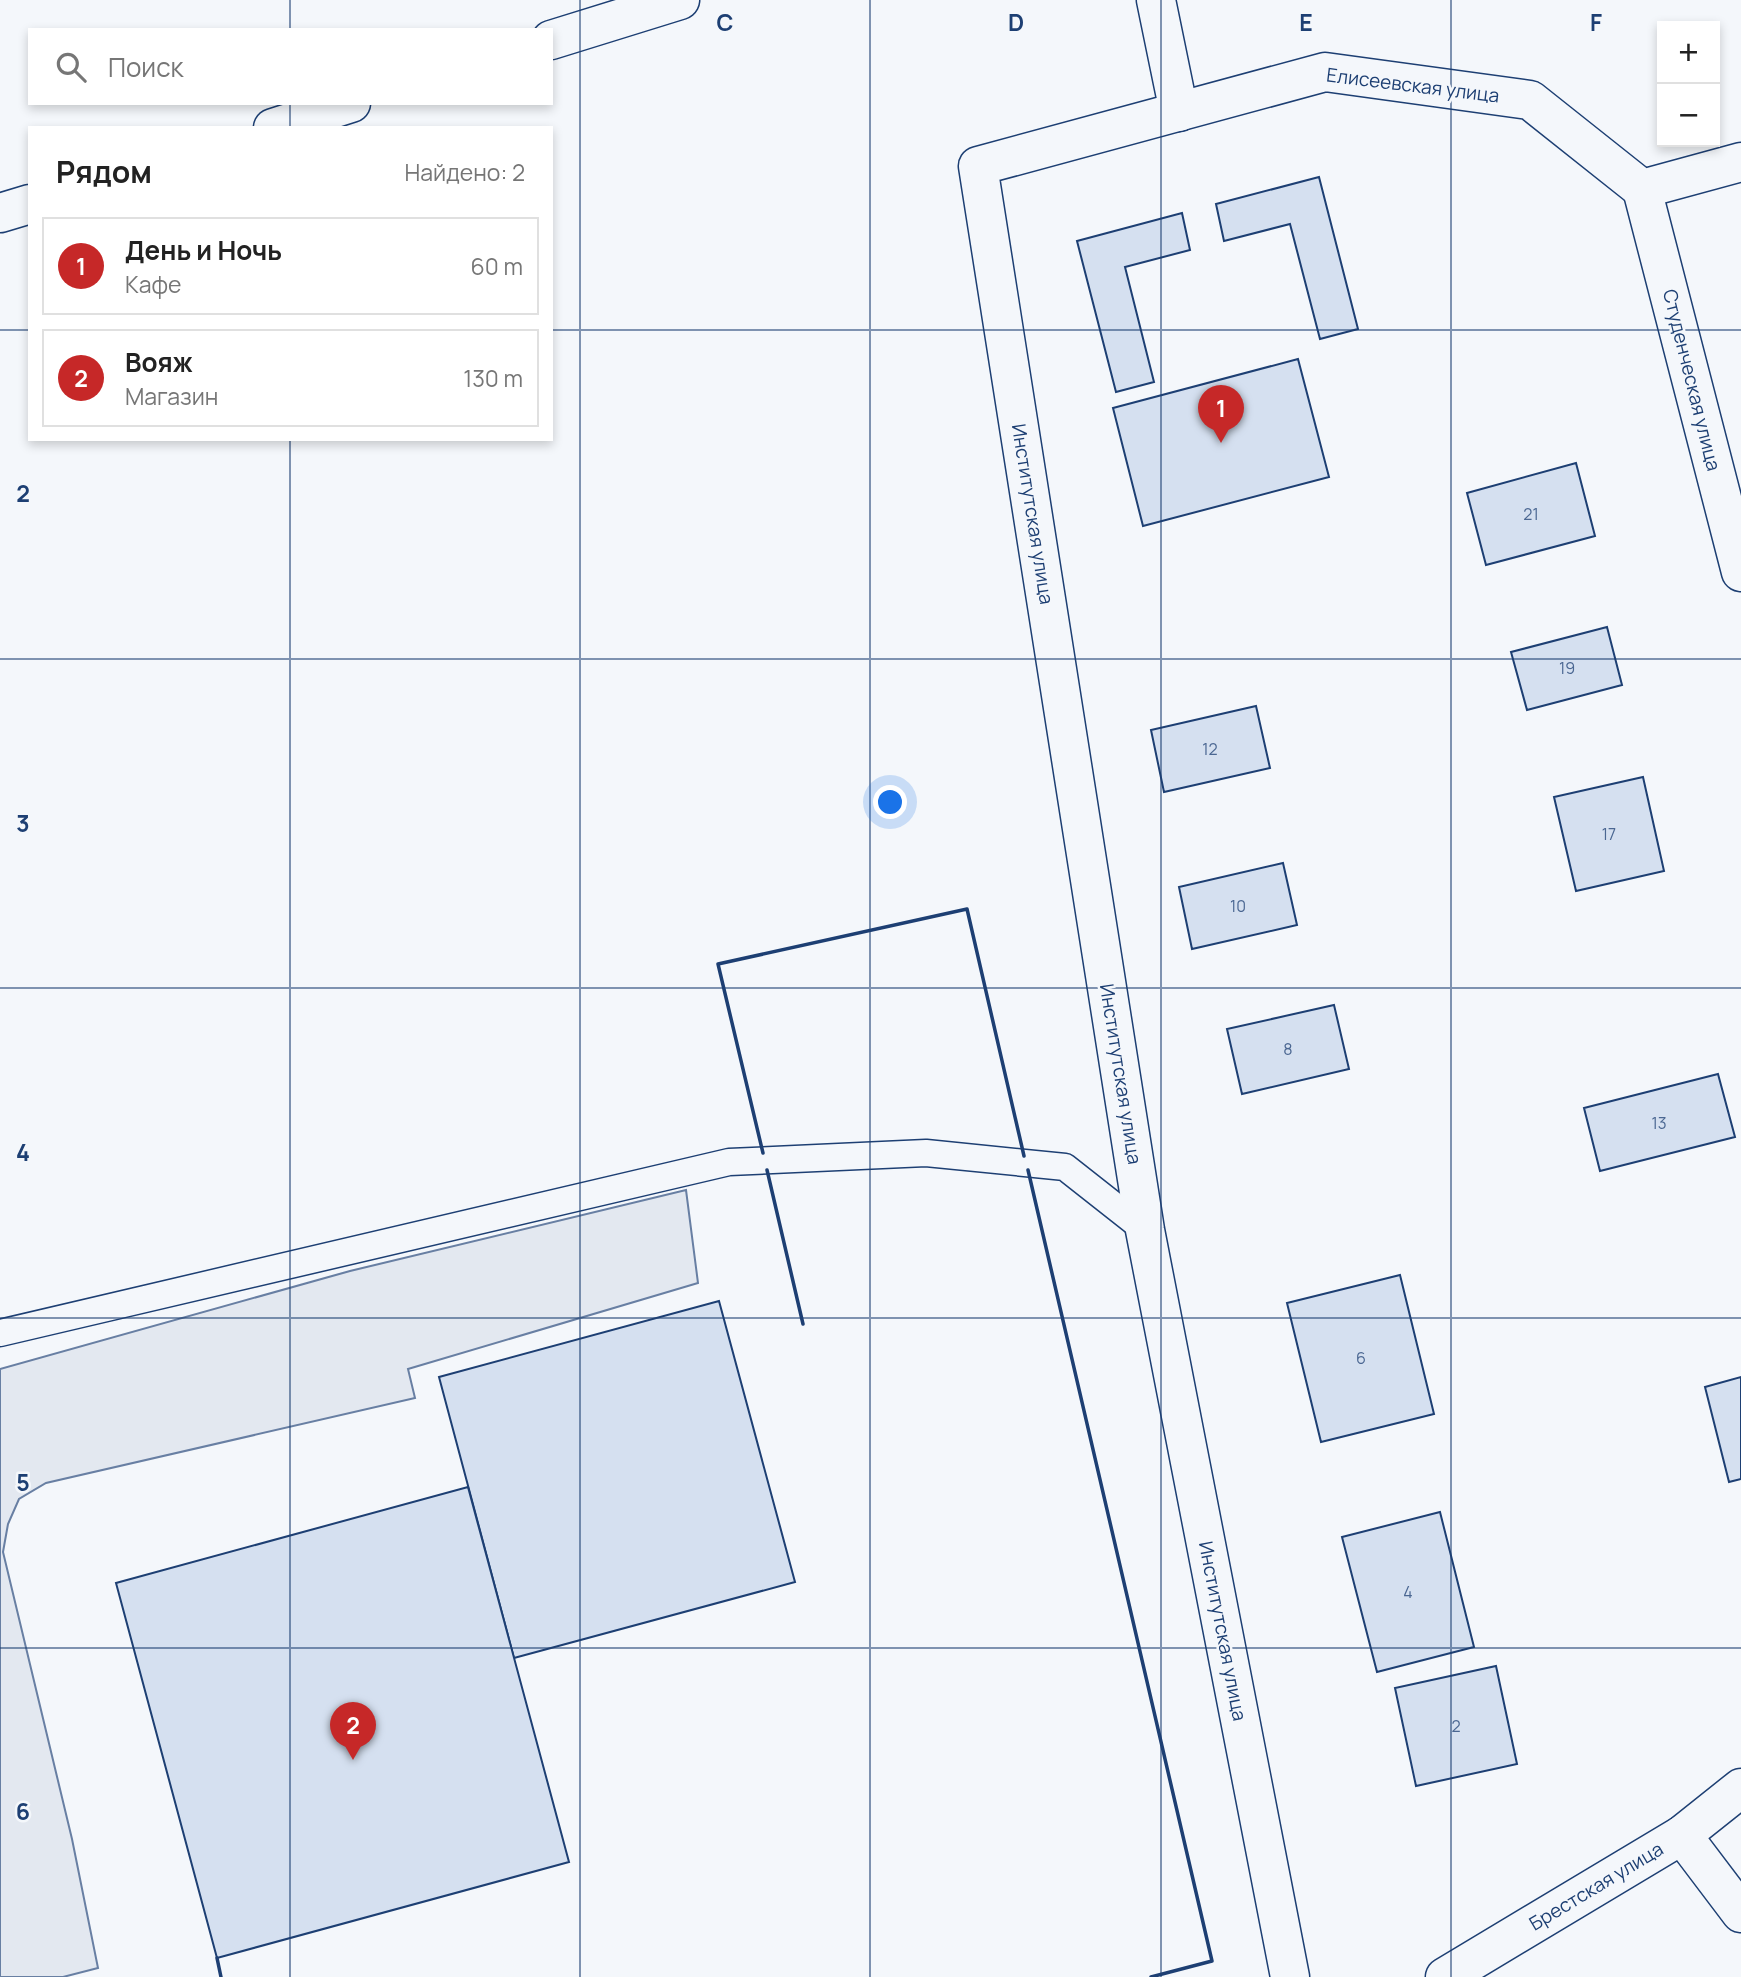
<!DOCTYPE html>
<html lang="ru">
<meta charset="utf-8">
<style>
:root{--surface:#fff;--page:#f2f2f2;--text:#222;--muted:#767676;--line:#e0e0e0;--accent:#c62828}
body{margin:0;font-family:Manrope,sans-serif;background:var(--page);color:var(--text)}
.controls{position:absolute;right:21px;top:21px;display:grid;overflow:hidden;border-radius:0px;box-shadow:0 4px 10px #0003}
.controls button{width:63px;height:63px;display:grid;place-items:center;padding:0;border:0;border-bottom:2px solid var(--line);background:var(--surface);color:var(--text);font:35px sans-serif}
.you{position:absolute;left:891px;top:803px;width:24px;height:24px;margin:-18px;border:5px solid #fff;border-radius:50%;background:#1a73e8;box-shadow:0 0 0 10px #1a73e833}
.badge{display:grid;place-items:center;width:46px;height:46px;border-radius:50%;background:var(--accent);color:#fff;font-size:23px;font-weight:700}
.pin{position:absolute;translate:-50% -58px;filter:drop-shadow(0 2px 4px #0008)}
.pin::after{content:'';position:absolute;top:37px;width:24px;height:21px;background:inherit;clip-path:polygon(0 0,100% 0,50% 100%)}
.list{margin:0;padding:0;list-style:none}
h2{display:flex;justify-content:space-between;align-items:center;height:91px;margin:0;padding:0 28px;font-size:30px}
h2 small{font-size:23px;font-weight:400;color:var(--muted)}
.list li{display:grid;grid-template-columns:46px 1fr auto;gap:21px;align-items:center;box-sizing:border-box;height:98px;margin:0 14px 14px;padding:0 14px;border:2px solid var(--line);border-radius:0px}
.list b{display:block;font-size:26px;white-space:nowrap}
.list p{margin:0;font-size:23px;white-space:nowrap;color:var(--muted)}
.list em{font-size:23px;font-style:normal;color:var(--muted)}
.icon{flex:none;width:38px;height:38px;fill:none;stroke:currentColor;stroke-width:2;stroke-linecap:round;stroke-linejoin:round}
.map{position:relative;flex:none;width:1741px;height:1977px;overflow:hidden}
.search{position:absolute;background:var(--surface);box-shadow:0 4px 10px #0003;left:28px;top:28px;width:525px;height:77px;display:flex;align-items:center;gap:18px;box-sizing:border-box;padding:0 24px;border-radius:0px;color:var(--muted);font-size:26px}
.panel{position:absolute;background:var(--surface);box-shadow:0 4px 10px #0003;left:28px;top:126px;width:525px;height:315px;border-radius:0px}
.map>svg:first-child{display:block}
</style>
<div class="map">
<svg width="1741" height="1977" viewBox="0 0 1741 1977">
<rect width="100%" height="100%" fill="#f4f7fb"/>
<path fill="#e3e8f0" stroke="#687fa3" stroke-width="2" d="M686,1190L698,1283L408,1369L415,1398L46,1483L19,1499L8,1524L3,1552L72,1839L98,1968L63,1977H0V1369L350,1271Z"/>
<g fill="#d5e0f0" stroke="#1d3f73" stroke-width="2">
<path d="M1319,177L1358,329L1320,339L1290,224L1224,241L1216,204Z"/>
<path d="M1182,213L1190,250L1125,267L1154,382L1116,392L1077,241Z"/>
<path d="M1298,359L1329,477L1143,526L1113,408Z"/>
<path d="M1576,463L1595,536L1486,565L1467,493Z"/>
<path d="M1607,627L1622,685L1527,710L1511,652Z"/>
<path d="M1256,706L1270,768L1164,792L1151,730Z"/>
<path d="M1643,777L1664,871L1576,891L1554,797Z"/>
<path d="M1283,863L1297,925L1192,949L1179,887Z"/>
<path d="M1334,1005L1349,1069L1242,1094L1227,1029Z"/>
<path d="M1718,1074L1735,1137L1600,1171L1584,1108Z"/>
<path d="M1400,1275L1434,1414L1321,1442L1287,1303Z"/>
<path d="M719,1301L795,1582L514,1658L439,1377Z"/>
<path d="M1741,1377V1479L1729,1482L1705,1387Z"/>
<path d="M468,1487L569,1862L217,1958L116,1583Z"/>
<path d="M1440,1512L1474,1647L1377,1672L1342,1537Z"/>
<path d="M1496,1666L1517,1764L1416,1786L1395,1688Z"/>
</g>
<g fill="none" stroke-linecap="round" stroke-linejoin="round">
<defs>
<path id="service" d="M0,1333L729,1162L926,1153L1065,1167L1145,1230"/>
<g id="minor">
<path d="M1156,0L1179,112"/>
<path d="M1642,189L1741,572"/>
<path d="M1682,1835L1741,1913"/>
<path d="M1290,1977L1145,1230L978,166L1325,72L1530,100L1642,189L1741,162"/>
<path d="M1445,1977L1682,1835L1741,1788"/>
</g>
<g id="primary">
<path d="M551,40L680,0"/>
<path d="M273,128L351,103"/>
<path d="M0,213L30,204"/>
</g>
</defs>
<use href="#service" stroke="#1d3f73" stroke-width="29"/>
<use href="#minor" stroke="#1d3f73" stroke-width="41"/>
<use href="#primary" stroke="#1d3f73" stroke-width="41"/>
<use href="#service" stroke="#f4f7fb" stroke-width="26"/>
<use href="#minor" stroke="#f4f7fb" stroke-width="38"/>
<use href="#primary" stroke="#f4f7fb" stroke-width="38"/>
<g stroke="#1d3f73" stroke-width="3.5">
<path d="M763,1153L718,964L967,909L1024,1156"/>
<path d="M767,1170L803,1324"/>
<path d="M1028,1170L1212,1961L1151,1977"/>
<path d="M217,1958L221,1977"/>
</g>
</g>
<path fill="none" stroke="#1d3f73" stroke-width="2" stroke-opacity="0.55" d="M290,0V30M580,0V1977M870,0V1977M1161,0V1977M1451,0V1977M290,103V128M0,330H30M551,330H1741M290,439V1977M0,659H1741M0,988H1741M0,1318H1741M0,1648H1741"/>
<g text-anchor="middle" stroke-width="5" stroke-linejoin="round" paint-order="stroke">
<g font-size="16" fill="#4b6792">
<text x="1531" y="520">21</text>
<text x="1567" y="674">19</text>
<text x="1210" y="755">12</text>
<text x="1609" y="840">17</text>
<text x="1238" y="912">10</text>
<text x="1288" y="1055">8</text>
<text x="1659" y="1129">13</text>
<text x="1361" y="1364">6</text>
<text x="1408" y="1598">4</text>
<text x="1456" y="1732">2</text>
</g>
<g font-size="19" fill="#1d3f73" stroke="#f4f7fb">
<text transform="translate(1413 85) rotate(7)" y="7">Елисеевская улица</text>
<text transform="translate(1692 380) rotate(76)" y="7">Студенческая улица</text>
<text transform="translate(1033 514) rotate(81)" y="7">Институтская улица</text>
<text transform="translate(1121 1074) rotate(81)" y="7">Институтская улица</text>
<text transform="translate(1223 1631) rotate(79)" y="7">Институтская улица</text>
<text transform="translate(1596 1886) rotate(-31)" y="7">Брестская улица</text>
</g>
</g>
<g font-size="23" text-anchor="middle" font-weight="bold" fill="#1d3f73" stroke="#f4f7fb" stroke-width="5" stroke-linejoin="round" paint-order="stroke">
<text x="725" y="31">C</text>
<text x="1016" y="31">D</text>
<text x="1306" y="31">E</text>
<text x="1596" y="31">F</text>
<text x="23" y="502">2</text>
<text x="23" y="832">3</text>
<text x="23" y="1161">4</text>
<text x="23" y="1491">5</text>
<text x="23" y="1820">6</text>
</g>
</svg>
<div class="controls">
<button>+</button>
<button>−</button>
</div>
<div class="you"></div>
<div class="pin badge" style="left:1221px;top:443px">1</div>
<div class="pin badge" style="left:353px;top:1760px">2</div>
<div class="search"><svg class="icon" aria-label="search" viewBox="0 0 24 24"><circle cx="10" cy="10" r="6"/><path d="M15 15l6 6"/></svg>Поиск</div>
<section class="panel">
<h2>Рядом<small>Найдено: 2</small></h2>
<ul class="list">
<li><span class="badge">1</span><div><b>День и Ночь</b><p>Кафе</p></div><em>60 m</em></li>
<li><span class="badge">2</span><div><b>Вояж</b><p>Магазин</p></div><em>130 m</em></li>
</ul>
</section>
</div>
